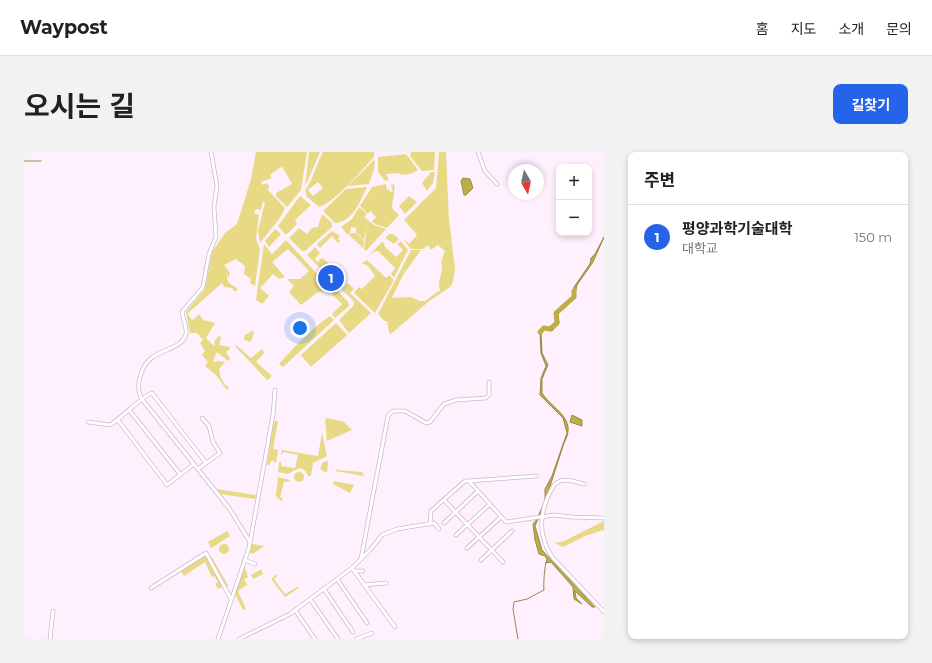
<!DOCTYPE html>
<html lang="ko">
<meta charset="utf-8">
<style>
:root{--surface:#fff;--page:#f2f2f2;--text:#202124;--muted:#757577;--line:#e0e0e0;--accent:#2563eb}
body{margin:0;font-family:Montserrat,"Noto Sans KR",sans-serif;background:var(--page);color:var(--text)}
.controls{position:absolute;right:12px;top:12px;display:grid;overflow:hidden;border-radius:8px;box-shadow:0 2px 6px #0003}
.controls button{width:36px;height:36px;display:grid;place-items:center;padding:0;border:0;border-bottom:1px solid var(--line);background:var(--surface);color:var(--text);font:20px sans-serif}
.compass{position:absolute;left:484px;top:12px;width:36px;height:36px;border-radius:50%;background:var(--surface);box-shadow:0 2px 6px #0003;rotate:171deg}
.you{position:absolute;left:276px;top:176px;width:14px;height:14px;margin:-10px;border:3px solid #fff;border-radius:50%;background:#1a73e8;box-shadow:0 0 0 6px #1a73e833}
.badge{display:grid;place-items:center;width:26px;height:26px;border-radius:50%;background:var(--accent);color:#fff;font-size:13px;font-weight:700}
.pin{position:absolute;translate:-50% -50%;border:2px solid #fff;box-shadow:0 1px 4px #0006}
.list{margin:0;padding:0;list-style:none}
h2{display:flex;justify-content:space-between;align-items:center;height:52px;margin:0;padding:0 16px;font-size:17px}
h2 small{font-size:13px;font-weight:400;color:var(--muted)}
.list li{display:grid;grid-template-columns:26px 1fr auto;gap:12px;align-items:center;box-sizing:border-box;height:64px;padding:0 16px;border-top:1px solid var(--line)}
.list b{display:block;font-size:15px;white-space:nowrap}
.list p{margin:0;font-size:13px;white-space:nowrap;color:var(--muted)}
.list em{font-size:13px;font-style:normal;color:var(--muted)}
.map{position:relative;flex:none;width:580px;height:487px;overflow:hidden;border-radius:8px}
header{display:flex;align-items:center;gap:24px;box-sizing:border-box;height:56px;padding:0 20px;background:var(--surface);border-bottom:1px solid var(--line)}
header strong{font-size:19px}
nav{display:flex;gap:22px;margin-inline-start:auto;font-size:14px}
.intro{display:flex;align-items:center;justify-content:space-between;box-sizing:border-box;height:96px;padding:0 24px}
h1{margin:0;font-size:28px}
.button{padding:10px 18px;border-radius:8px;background:var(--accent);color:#fff;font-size:14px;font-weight:700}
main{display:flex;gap:24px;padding:0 24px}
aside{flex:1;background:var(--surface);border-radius:8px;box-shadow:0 2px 6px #0003}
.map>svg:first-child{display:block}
</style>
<header>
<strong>Waypost</strong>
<nav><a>홈</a><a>지도</a><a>소개</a><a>문의</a></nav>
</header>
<div class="intro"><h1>오시는 길</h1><a class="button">길찾기</a></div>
<main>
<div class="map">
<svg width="580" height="487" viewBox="0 0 580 487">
<rect width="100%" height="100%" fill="#fef0fd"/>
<g fill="#e8da84" fill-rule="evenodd">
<path d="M232,0H283L277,38L263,55L252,44V41L268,32L259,16L257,15L246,23L248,26L237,30L239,33L243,31L245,34L244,38L261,56L256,66L236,91L234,79L241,50L239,49L237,58L232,57L230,61L235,63L232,87L236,97L231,134L226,131L227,127L220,122L221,114L212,107L200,113L206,121L205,126L203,122C202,131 207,132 213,136V139H210L208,136L200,135L198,131L164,161L166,166L169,168L175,162L179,168L191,171L182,186L190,194L191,188L195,184L197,185L195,193L206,195V197L202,200L206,207L204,209L194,201H192L189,210L197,209L201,210L195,217C196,225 198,230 205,236L203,238L192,223L181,214L184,210L178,203L181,199L176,191L179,188L173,181H166L162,160L181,137L188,100L201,81L213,72L227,27Z"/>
<path d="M285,0H296L281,35Z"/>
<path d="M299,0H350V5C338,18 310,51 295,55L283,45L281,38C287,32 294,9 299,0ZM294,30L299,36L289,44L284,38Z"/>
<path d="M387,0H411L410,18L398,19L386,4Z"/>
<path d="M415,0H422L425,68L431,116L429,130L426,135L404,150L367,182L365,181L363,169H360L354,162L387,98H397L379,123L368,146L387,145L396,149H401L416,138C412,128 421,119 417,110L421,99L414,93L407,98L404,93L399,97H387L378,86L385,92L393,83L380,68L412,36Z"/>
<path d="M382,2L394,18C390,21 380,25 374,21L362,22L365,28L361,29L354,20V5Z"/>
<path d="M350,8H351L350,17L345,32L324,34Z"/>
<path d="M407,20H411L409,31L403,39L398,31Z"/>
<path d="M362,32L363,38L365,37L366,40L369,39L367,33L370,32C372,41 368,47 368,56L375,63L363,76L353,73L348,70L352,65L346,59L344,62L336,54L348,35Z"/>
<path d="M343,35C337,48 328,71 311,71L299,59L322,37Z"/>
<path d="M276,44L287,53L271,68L273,72L262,83L254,74Z"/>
<path d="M385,44L393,50L381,62L375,54Z"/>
<path d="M335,55L343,62L340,65L350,73L362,77L342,99L340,97L343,73L340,88L332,80V76L338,71L331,76L327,75L326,80L324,83L317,75L328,67Z"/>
<path d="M298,62L308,71V75L281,99H278L265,86L275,76L283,82L288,76L294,75Z"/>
<path d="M251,77L257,82L245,95L241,89Z"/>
<path d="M308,79L316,84L314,87L316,89L314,91L308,84L296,96L293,92Z"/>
<path d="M327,81H332L340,89L339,96L325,83Z"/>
<path d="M365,82H369L375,87L370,92L361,86Z"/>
<path d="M262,88L297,126L296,128L302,130L309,137L294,140L277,153L265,140L270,134L263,127H276L285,119L264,97L248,110L261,125L255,127L249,122L236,136L245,144L238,152L232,148L240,92L248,102Z"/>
<path d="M377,89L384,98L370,126L367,122L371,116L354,99H351L343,105L358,90L361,92L360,94L372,105L379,98L373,92Z"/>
<path d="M291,95L296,101L291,107L294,110L297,106L300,107L306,113L301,117L318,134L315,135L283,103Z"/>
<path d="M343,108L362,126L365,123L370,128L351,161L330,141L335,135L338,137L351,124L344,114L338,111Z"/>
<path d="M324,131L330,137L326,141L347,161L325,181L315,168L330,153L329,148L318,138Z"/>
<path d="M312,137L324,150L325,154L311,166L308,162L318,152L305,139Z"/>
<path d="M306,164L310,168L259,215L255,212C271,194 287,177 306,164Z"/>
<path d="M312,171L323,183L287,215L277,203Z"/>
<path d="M228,179H230L228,188L225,190L220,187L221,183Z"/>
<path d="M212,193L227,206L238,197L240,201L232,210L248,224L243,228L211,194Z"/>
<path d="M303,266L320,270L328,278L303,289L301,268Z"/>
<path d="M251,269H254L249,297L254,298L252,311L248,308L245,313H243L249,271Z"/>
<path d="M298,281L303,304L289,311L287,324H284C279,312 272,317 264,322L254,320L255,310H257V314L271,316L274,303L259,300L258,303L257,301L258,298L294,304Z"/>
<path d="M304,309V311L303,321L296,317L299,310Z"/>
<path d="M312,318L338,320L340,324L311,319L310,322Z"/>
<circle cx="275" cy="325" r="5"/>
<path d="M254,325L266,328L264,330H260L256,345L259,347L258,349L253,346L252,343Z"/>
<path d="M310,329L330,333L326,341L309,332Z"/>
<path d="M192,337L232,343L231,347L196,342Z"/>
<path d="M580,369V378L561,384L539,395L530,391L540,389Z"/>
<path d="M203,379L206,384L187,396L184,390Z"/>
<path d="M227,392L240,394L229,402L226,401Z"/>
<circle cx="200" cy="397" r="5"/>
<path d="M181,404L183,405L201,438L198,435L194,437L191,432L194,430L190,424L188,425L181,410L160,424L157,419Z"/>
<path d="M185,404H187L204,433L203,435Z"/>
<path d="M219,415L221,416L224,425L220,427L223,433L214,439L222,457L219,458L211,442Z"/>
<path d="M237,417L239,422L229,427L227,423Z"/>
<path d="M253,422L254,424L250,427L261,442L273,435L275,436L261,445L247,427Z"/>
</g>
<g fill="#beae47" stroke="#988b45">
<path d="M439,26L446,27L449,36L442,43H440L437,29Z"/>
<path d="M580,85L569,110L553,133L550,147L534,162L535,171L528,179L521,177L517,180L518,201L524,213L518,227V241C529,258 554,266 540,291L520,353L511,374L518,398L571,455H568L551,439L552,446L558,452L550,447L549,435L527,410L522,411L523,407L521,404L515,402L511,388L509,372L513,367L521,349V337L528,324L543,281L539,266L516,243L517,226L522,214L517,201L516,180L520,176L526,177L533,171L532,162L549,145L550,135L566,112L567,106L571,102Z"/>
<path d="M548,263L558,268V274L546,270Z"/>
</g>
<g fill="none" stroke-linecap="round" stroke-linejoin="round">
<g stroke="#988b45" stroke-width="1">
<path d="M0,9H17"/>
<path d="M494,487L489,457L490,450L503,447L520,438C519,434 521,412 522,410"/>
</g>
<path stroke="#beae47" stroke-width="5" d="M516,180L520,176L526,177L533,171L532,161L550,145V139"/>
<defs>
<g id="minor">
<path d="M187,0L193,34L190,55L192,85L185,102L179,135L158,160C159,167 163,175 162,182C156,202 125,194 117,222C114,230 114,239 117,246L205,356L226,390"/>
<path d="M454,0L461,19L473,32"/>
<path d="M106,259L156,322"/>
<path d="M94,268L143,333L170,312"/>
<path d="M64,270L86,273C99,265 117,245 128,241L182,311"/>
<path d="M174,317L196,301L189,290L185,274L178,266"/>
<path d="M445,329L512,324"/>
<path d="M560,332C549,329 538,325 530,333C515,358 512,382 529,406L580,460"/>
<path d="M420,348L479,410"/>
<path d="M420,371L453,340"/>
<path d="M406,372L407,359L441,329H445L482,370L530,363L548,365L580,366"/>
<path d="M432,383L465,353"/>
<path d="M443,396L477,365"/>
<path d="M337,407L364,264L369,259H381L402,271L406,270L420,252L432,248L462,246L465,243V230"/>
<path d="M221,408L231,412"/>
<path d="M457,408L488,379"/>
<path d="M328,416L371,475"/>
<path d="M330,419H339"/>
<path d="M313,427L343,471"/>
<path d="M340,433L362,431"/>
<path d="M127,436L182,401L207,447"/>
<path d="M300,437L329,480"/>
<path d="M286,447L314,487"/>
<path d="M271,458L291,487"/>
<path d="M26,487L29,459"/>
<path d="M194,487L225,396L249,263L251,238"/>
<path d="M215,487L266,462L328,416L347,397L358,383L373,377L410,371L415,377"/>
<path d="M332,487L348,481"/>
</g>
</defs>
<use href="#minor" stroke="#cabaca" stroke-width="4.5"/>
<use href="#minor" stroke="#fff" stroke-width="3"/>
</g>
</svg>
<div class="controls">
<button>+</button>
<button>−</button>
</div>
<svg class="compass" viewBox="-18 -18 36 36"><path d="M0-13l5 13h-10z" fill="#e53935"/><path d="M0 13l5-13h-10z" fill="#757577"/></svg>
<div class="you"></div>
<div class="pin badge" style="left:307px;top:126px">1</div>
</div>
<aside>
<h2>주변<small></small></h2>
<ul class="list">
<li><span class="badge">1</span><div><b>평양과학기술대학</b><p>대학교</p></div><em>150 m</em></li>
</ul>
</aside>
</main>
